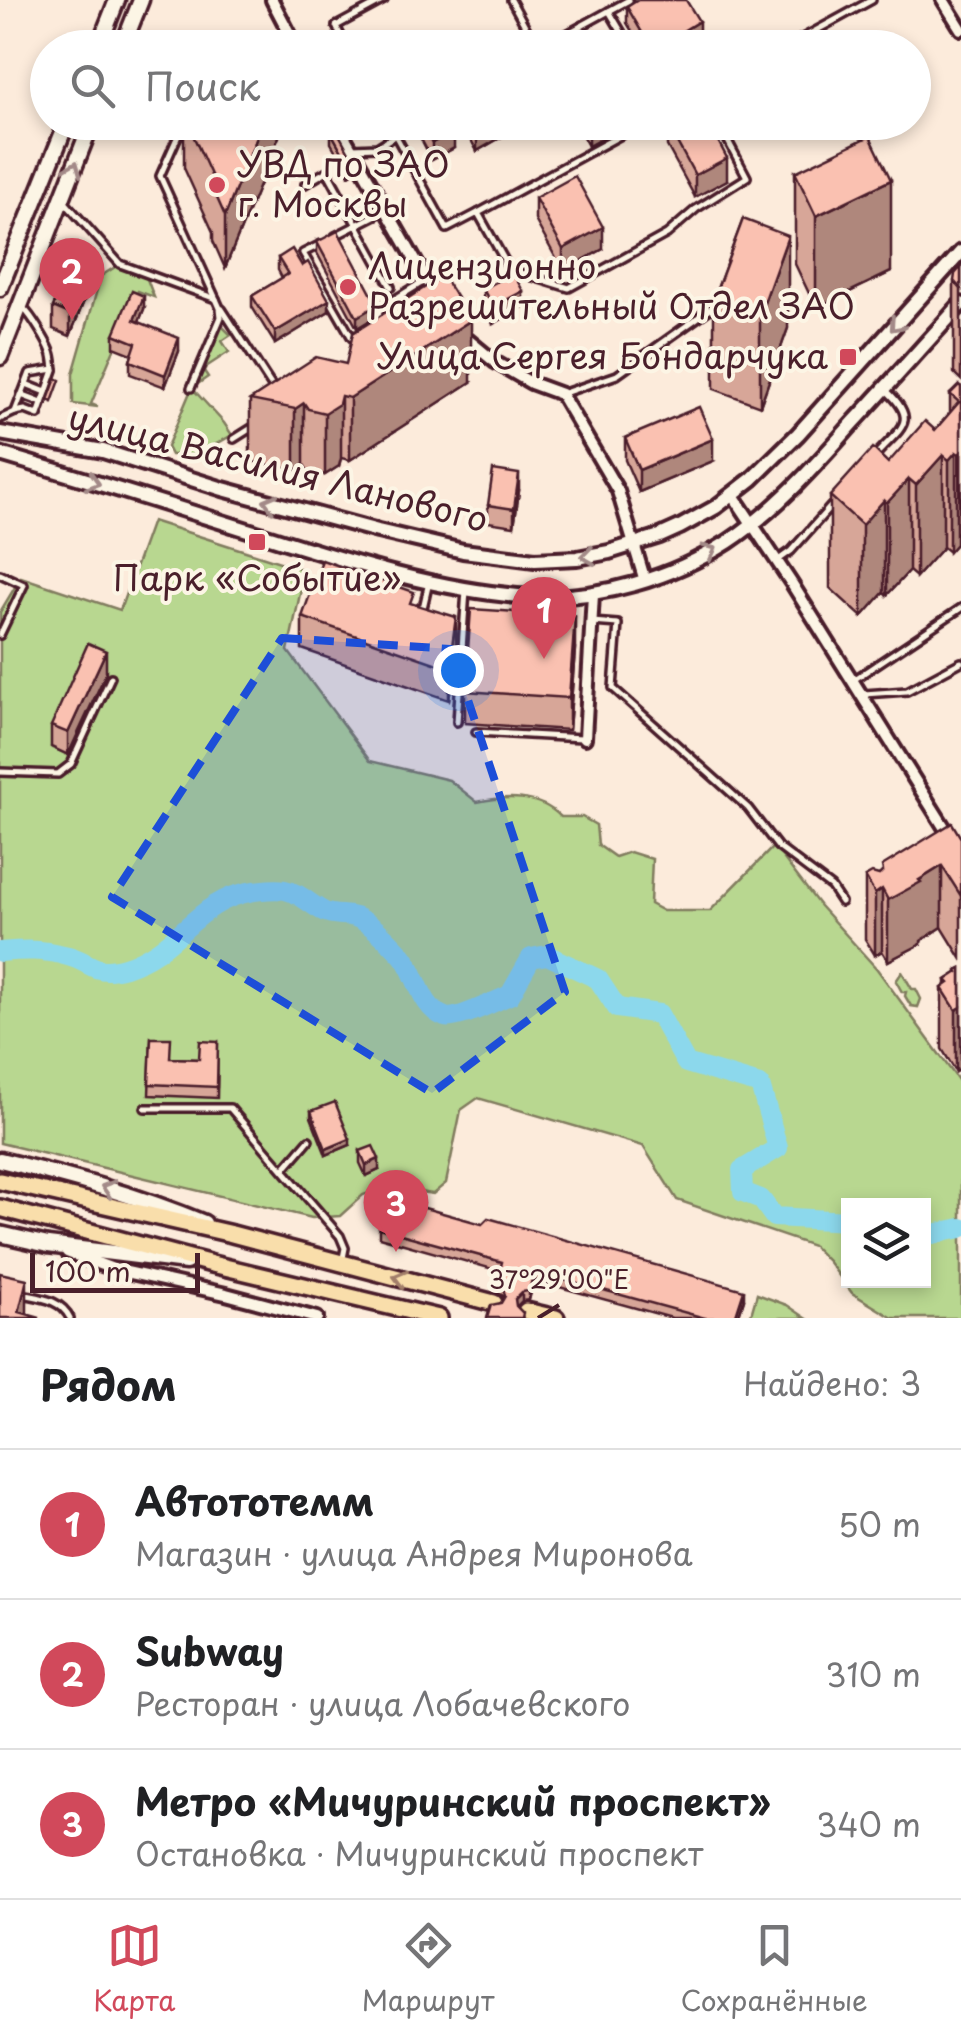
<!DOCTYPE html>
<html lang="ru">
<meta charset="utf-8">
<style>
:root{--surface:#fff;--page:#f6f6f6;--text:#202124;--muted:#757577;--line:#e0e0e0;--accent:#d1495b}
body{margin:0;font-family:"Playpen Sans",sans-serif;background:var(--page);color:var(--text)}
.controls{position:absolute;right:30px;bottom:30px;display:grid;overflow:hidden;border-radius:0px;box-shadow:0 5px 15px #0003}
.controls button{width:90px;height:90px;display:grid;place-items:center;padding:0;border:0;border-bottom:2px solid var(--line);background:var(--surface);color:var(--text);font:50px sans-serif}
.scale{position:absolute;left:30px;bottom:25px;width:170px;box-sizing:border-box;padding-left:10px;border:5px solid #4a1f2b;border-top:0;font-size:28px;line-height:35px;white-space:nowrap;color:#4a1f2b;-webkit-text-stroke:8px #fcf5e5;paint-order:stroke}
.you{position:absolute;left:458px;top:670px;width:35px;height:35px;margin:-25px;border:8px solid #fff;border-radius:50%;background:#1a73e8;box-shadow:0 0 0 15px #1a73e833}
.badge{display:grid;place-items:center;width:65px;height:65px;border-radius:50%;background:var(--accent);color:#fff;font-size:32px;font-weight:700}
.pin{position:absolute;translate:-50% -82px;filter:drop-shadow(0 2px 5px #0008)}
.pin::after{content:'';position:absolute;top:52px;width:35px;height:30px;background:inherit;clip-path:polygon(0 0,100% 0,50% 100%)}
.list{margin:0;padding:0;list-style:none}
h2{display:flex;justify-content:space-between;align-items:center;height:130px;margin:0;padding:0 40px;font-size:42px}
h2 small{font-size:32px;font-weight:400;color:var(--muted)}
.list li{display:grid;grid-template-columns:65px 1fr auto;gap:30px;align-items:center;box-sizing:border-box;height:150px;padding:0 40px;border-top:2px solid var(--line)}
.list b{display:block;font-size:38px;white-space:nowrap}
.list p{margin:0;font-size:32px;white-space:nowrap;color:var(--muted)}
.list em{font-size:32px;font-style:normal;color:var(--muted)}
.icon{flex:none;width:55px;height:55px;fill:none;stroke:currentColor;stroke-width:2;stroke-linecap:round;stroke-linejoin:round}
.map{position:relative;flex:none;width:961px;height:1318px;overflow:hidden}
.search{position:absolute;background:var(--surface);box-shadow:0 5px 15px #0003;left:30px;right:30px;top:30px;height:110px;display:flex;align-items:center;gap:25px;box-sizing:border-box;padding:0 35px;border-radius:55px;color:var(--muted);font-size:38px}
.sheet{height:580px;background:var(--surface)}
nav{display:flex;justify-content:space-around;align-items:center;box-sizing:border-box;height:140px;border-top:2px solid var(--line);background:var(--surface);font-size:28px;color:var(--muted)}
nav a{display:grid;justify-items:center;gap:5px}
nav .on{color:var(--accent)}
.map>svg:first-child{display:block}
</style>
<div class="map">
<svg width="961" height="1318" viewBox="0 0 961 1318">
<rect width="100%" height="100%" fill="#fcebdb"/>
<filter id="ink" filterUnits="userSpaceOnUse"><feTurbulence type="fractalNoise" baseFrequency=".01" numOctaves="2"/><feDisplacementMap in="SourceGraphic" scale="20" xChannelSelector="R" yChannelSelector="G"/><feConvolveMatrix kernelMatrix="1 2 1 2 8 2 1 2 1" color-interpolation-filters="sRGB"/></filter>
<g filter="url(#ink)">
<g fill="#b8d790" stroke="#817b5e" stroke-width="2.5" fill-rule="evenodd">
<path d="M120,264L145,274L154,297L138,291L91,404L98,407L73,404V374L101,276Z"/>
<path d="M219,323L231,335L222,341L229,352L206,367L204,371L208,377L192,388L224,423L232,435L197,455H171L167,447Z"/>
<path d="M152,521L305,570L288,651L370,761L449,780L477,802C506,796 538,794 561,817H582L596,825L598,845L615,857L630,852L652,859L650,904L663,911H710L774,846L820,906L877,969L961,1084V1318H893L852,1293L828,1261L813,1246L677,1200L643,1146L478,1098L461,1110L446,1183L433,1194L386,1187L363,1195L340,1216L312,1218L0,1143V612L21,577L120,610ZM106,673L70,755L52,748L51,747ZM848,1206H924V1280H848Z"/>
<path d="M902,972L912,989H916L921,999L918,1007L911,1006L905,996L906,992H902L896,981Z"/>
<path d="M757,1294L787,1305L806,1318H750Z"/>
</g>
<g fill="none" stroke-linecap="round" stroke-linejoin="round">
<g stroke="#8cd8ec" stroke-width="20">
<path d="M0,952C26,950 42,949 68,956C94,963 93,976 125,967C181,950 194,900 254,891C264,890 275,888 285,890C301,893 310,905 325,912C334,916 345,914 355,917C372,923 390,942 402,955C417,972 420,1008 445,1017C457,1021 497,1000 510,995L531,958L547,955L598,979L617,1008L659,1014L686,1063L760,1085L778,1148L742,1170L743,1192L761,1199L774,1217L848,1221"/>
<path d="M924,1236L961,1228"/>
</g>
<defs>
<g id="service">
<path d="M511,0L537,48"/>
<path d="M609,11L631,48"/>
<path d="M347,48L336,26L384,0"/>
<path d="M541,48L629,0"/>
<path d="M784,48L872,0"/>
<path d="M197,122L181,129L160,176L216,299"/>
<path d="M388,122L447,229L478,213"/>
<path d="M511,122H517"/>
<path d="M645,122L478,213L510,270L569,288L667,234L696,209L747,177L718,122"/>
<path d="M352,148L377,147L416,122"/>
<path d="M305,184L327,171L391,287"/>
<path d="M64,201L120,264L216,299L220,308L221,317L191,388"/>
<path d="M335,236L386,210"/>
<path d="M321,244L303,253L352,338L357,335"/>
<path d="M222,309L273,388"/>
<path d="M378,321L379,309L426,280"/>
<path d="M26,384L46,392"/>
<path d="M564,393L617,375L717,304"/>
<path d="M21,395L42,403"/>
<path d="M15,412L25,410L38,415L54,370"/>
<path d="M0,419L15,412L30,373L54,369C53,363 53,357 51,352C48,343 31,315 24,309"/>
<path d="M234,439L253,427"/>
<path d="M875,456C900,428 920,422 887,391"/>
<path d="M777,561L791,551L832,505"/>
<path d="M0,574L24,585L0,635"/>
<path d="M421,607L423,608L429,582"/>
<path d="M592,622L618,624L613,688L748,808L778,847L831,887L841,902"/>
<path d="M855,679L961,608"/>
<path d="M864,694L907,691L961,662"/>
<path d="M457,722L466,590"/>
<path d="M476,732L582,738"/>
<path d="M0,772L58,774L71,764L111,677"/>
<path d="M145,1108H230L340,1236L345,1248L343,1258"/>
<path d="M284,1169L309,1140"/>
<path d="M22,1294C40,1298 61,1299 70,1318"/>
</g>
<g id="minor">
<path d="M272,0L297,48"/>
<path d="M943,0L961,29"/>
<path d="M336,122L435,295"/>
<path d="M461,334L495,362L531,383L561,394L618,491L645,581"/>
<path d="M733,495L792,584L961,854"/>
<path d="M585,738L593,594"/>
<path d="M67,1252L113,1269L226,1294L317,1318"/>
</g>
<g id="tertiary">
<path d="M0,433L103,451L223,489L378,531L463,551L535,560L577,558L609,552L660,536L680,527L716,507L752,479L798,434L961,252"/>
<path d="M0,454C85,479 169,505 254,532C339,559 444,593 534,597C601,599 672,578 728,542C776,510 816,465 854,422C890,383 925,344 961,304"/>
</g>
<g id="secondary">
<path d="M98,48L117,0"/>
<path d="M122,48L141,0"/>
<path d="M0,288L67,122"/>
<path d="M0,357L92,122"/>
<path d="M0,1160C70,1177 137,1195 204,1223"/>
<path d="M0,1234L48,1245L186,1262"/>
</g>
<g id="primary">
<path d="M0,1181L232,1234L494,1303"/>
<path d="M0,1208L212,1264L439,1318"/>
<path d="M526,1311L556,1318"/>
</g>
</defs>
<use href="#service" stroke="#4a1f2b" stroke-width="12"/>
<use href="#minor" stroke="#4a1f2b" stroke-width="18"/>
<use href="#tertiary" stroke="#4a1f2b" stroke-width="20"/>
<use href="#secondary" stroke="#4a1f2b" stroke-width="21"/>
<use href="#primary" stroke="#4a1f2b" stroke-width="22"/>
<use href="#service" stroke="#fcf5e5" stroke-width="5"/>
<use href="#minor" stroke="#fcf5e5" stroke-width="10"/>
<use href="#tertiary" stroke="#fcf5e5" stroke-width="12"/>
<use href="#secondary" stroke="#fcf5e5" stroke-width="14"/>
<use href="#primary" stroke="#f9deab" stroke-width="15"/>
</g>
<g fill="#d7a698" stroke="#4a1f2b" stroke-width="2.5">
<path d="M627,7L699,38L682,48H642L627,23Z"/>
<path d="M184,122H285L225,268L213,241V232L184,168Z"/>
<path d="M420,122H450L454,148L432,160L420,137Z"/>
<path d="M465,122H505V135L477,151L465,129Z"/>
<path d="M575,122H613V132L588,146Z"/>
<path d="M667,124L727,180L695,197L667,146Z"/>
<path d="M331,132L354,172L349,175L331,143Z"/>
<path d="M795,172L891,272L816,308L795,264Z"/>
<path d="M535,198L603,249L563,271L535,220Z"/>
<path d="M743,219L788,328L760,406L714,389V297Z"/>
<path d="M317,242L372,319L357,328L317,253Z"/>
<path d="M278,258L302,266L329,311L275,344L252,307V296L282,278L278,270Z"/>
<path d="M961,267V380L954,373V281Z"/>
<path d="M93,278L70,336L53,329V307Z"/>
<path d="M483,289L523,307L493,324L483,306Z"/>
<path d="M144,309L139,322L179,351L165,387L130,374V361L132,354L114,347V334Z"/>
<path d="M346,364L471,382L350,460L341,458L339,466L325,475L308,471L304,465L295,470L250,461V400Z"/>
<path d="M961,387V544L959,546L956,544L949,552L943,547L916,577L909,571L887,595L884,592L862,617L830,588V496L888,463L935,430L950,413V394Z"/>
<path d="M625,438L713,461L639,492L625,460Z"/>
<path d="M519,491L514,526L488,522V505Z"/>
<path d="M302,617L456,649L449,700L302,649Z"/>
<path d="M575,649L569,730L465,723V691Z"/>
<path d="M106,673L68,755L51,747V726Z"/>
<path d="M961,838V958L942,927L921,941V944L888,961L882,951L875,955L865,939V877L879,875Z"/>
<path d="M961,968V1069L956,1072L942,1049V988L946,985V980L957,973V970Z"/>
<path d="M151,1038L171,1058L199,1059L218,1042L217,1098L149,1095Z"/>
<path d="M311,1111L350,1145L326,1155L311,1117Z"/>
<path d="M360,1151L379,1170L366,1176L360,1163Z"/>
<path d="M379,1228L744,1299L738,1318H672L534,1280L529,1300L522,1301L516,1307L523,1318L501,1303L503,1299V1296L497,1292V1283L500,1271L379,1237Z"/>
</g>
<g fill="#af877c" stroke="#4a1f2b" stroke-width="2.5">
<path d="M699,21V38L682,48H655Z"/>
<path d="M263,122H285L225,268V216Z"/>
<path d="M498,122H505V135L477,151V134Z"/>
<path d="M601,122H613V132L588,146V129Z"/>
<path d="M736,122H753L736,132Z"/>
<path d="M454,131V148L432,160V143Z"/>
<path d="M727,158V180L695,197V175Z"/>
<path d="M354,161V172L349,175V164Z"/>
<path d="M891,180V272L816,308V216Z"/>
<path d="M603,227V249L563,271V249Z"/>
<path d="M788,236V328L760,406V314Z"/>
<path d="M93,256V278L70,336V314Z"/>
<path d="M523,291V307L493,324V307Z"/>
<path d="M144,296V309L134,333V320Z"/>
<path d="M373,297L372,319L357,328V317Z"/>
<path d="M329,300V311L275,344V332Z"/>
<path d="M471,320V382L350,460V398Z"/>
<path d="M179,338V351L165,387V375Z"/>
<path d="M341,396V458L339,466L325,475V413Z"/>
<path d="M304,403V465L295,470V409Z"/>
<path d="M713,439V461L639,492V470Z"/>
<path d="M956,452V544L949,552V460Z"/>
<path d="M961,452V544L959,546V454Z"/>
<path d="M943,455V547L916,577V485Z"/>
<path d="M519,474V491L514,526V509Z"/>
<path d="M909,479V571L887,595V503Z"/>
<path d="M884,500V592L862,617V525Z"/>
<path d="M575,616V649L569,730V698Z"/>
<path d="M456,617V649L449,700V668Z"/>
<path d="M106,651V673L68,755V733Z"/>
<path d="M942,866V927L921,941V944L888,961V900Z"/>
<path d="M882,889V951L875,955V894Z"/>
<path d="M961,1007V1069L956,1072V1010Z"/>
<path d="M350,1139V1145L326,1155V1149Z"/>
<path d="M379,1159V1170L366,1176V1165Z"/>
<path d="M534,1271V1280L529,1300V1291Z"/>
<path d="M27,1279V1311L25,1318L19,1312Z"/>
<path d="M744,1290V1299L738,1318H735Z"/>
<path d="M522,1292V1301L515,1308V1299Z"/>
</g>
<g fill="#fac1b1" stroke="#4a1f2b" stroke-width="2.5">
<path d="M638,0H686L699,21L655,48H651L627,7Z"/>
<path d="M187,122H263L225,216L213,189L216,186Z"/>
<path d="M421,122H450L454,131L432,143Z"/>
<path d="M471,122H498L477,134Z"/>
<path d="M584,122H601L588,129Z"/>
<path d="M669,122H708L727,158L695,175L667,124Z"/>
<path d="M336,129L354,161L349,164L331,132Z"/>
<path d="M870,136L891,180L816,216L795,172Z"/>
<path d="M575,176L603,227L563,249L535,198Z"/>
<path d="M743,219L788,236L760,314L714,297Z"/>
<path d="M338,231L373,297L372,308L357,317L317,242Z"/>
<path d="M75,249L93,256L70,314L53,307Z"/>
<path d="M292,249L302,266L308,262L329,300L275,332L252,296L288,274L278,258Z"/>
<path d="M961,267V289L954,281L955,274Z"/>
<path d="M513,273L523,291L493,307L483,289Z"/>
<path d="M443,276L471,320L350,398L341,396L339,404L325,413L308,409L304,403L295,409L250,400L316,357L346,364L353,333Z"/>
<path d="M132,291L144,296L134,320L179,338L165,375L130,361L136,343L114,334Z"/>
<path d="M56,378L60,380L52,402L48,400Z"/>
<path d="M959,385L961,387V452L959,454L956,452L949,460L943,455L916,485L909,479L887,503L884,500L862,525L830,496L873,448L888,463L925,421L935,430L959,402L950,394Z"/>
<path d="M699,407L713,439L639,470L625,438Z"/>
<path d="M493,470L519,474L514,509L488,505Z"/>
<path d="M322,560L414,592L410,603L456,617L449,668L302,617Z"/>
<path d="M471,609L575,616L569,698L465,691Z"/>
<path d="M88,643L106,651L68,733L51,726Z"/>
<path d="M952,823L961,838V896L942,866L919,880L921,882L888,900L882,889L875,894L865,877L872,873L879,875L883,871L882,866Z"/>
<path d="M961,968V1007L956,1010L942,988L949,983L946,980L958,972L957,970Z"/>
<path d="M151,1038H171L170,1058L199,1059L200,1041L218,1042L217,1087L149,1084Z"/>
<path d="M335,1102L350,1139L326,1149L311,1111Z"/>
<path d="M373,1146L379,1159L366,1165L360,1151Z"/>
<path d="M403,1202L482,1224L488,1218L744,1290L735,1318H705L534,1271L529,1291L522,1292L515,1299L516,1306L523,1313L522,1318H487L491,1305L501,1303L505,1296L503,1287L497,1283L502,1262L379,1228Z"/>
<path d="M0,1273L27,1279L19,1312L40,1318H0Z"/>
</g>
<defs><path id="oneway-chevron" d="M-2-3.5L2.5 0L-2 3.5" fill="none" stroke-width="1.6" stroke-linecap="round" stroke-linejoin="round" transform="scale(2.5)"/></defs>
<g stroke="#a38a88">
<use href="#oneway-chevron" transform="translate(74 168) rotate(-68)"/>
<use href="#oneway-chevron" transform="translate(896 325) rotate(132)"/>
<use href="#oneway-chevron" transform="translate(93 482) rotate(17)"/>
<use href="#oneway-chevron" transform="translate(270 502) rotate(-165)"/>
<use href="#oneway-chevron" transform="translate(710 551) rotate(-27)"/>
<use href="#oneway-chevron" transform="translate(588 556) rotate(172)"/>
<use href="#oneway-chevron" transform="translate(108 1188) rotate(-163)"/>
</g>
<use stroke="#a27e6b" href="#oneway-chevron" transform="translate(400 1278) rotate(-165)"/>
</g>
<path fill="#1d4ed8" fill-opacity="0.2" stroke="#1d4ed8" stroke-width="8" stroke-dasharray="20 12" stroke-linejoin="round" d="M282,638L451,649L565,992L432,1093L112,897Z"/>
<path fill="none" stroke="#4a1f2b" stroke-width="4" d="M538,1318L559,1305"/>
<g fill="#d1495b" stroke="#fcf5e5" stroke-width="4">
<circle cx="217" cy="185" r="10"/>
<circle cx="348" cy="287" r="10"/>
<rect x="838" y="347" width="20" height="20" rx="5"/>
<rect x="247" y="532" width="20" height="20" rx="5"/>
</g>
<g text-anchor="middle" stroke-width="8" stroke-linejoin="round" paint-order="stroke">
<g font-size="35" fill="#4a1f2b" stroke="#fcf5e5" text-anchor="start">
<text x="237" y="177">УВД по ЗАО<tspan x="237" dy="40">г. Москвы</tspan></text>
<text x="368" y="279">Лицензионно<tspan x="368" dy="40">Разрешительный Отдел ЗАО</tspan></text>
<text x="828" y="369" text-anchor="end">Улица Сергея Бондарчука</text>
<text x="257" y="591" text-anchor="middle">Парк «Событие»</text>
</g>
<g font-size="35" fill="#4a1f2b" stroke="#fcf5e5">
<text transform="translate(278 469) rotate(14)" y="12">улица Василия Ланового</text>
</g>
</g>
<g font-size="25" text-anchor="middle" fill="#4a1f2b" stroke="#fcf5e5" stroke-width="8" stroke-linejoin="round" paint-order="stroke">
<text x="559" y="1289">37°29'00"E</text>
</g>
</svg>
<div class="controls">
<button><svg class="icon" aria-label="layers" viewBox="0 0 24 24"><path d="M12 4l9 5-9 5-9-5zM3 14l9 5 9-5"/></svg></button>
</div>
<div class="scale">100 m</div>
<div class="you"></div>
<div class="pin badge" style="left:544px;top:659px">1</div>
<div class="pin badge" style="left:72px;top:320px">2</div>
<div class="pin badge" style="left:396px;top:1252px">3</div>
<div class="search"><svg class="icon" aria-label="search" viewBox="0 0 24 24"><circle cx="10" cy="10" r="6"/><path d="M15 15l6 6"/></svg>Поиск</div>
</div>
<section class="sheet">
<h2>Рядом<small>Найдено: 3</small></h2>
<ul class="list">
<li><span class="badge">1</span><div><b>Автототемм</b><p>Магазин · улица Андрея Миронова</p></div><em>50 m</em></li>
<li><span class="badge">2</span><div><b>Subway</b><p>Ресторан · улица Лобачевского</p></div><em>310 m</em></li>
<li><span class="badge">3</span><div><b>Метро «Мичуринский проспект»</b><p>Остановка · Мичуринский проспект</p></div><em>340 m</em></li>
</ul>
</section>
<nav>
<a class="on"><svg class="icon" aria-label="map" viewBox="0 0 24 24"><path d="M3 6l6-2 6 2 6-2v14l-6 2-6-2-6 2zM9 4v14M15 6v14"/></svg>Карта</a>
<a><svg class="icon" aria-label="directions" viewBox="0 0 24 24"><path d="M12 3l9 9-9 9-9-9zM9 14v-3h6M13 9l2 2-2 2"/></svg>Маршрут</a>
<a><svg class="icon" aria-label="saved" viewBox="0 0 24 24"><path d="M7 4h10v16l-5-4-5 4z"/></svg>Сохранённые</a>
</nav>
